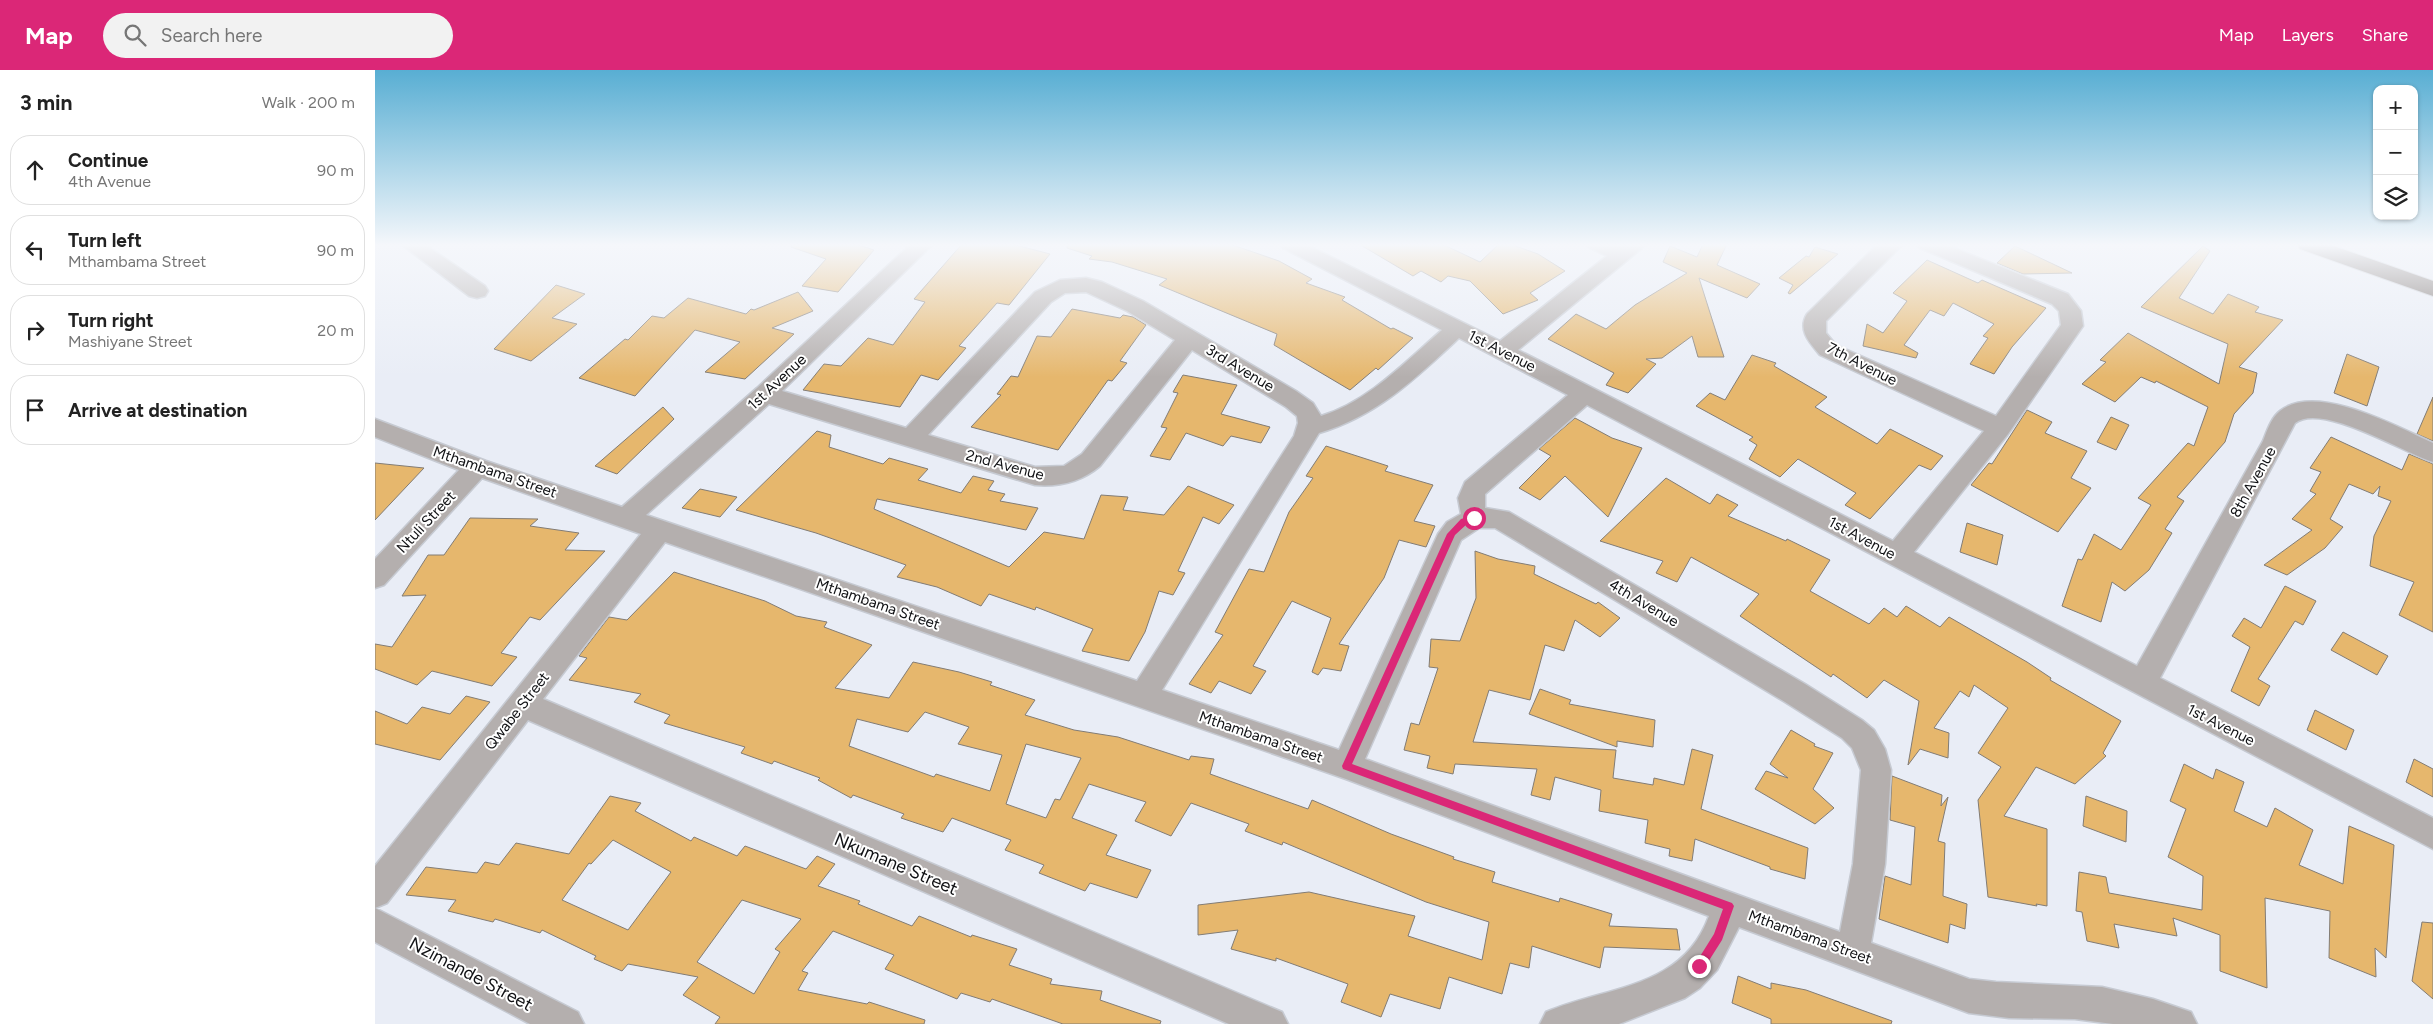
<!DOCTYPE html>
<meta charset="utf-8">
<style>
:root{--surface:#fff;--page:#f2f2f2;--text:#222;--muted:#767676;--line:#e0e0e0;--accent:#db2777}
body{margin:0;font-family:Figtree,sans-serif;background:var(--page);color:var(--text)}
.controls{position:absolute;right:15px;top:15px;display:grid;overflow:hidden;border-radius:10px;box-shadow:0 1px 4px #0004}
.controls button{width:45px;height:45px;display:grid;place-items:center;padding:0;border:0;border-bottom:1px solid var(--line);background:var(--surface);color:var(--text);font:25px sans-serif}
.stop{position:absolute;width:15px;height:15px;margin:-11px;border:4px solid #db2777;border-radius:50%;background:#fff}
.stop.end{background:#db2777;border-color:#fff;box-shadow:0 1px 5px #0008}
.list{margin:0;padding:0;list-style:none}
h2{display:flex;justify-content:space-between;align-items:center;height:65px;margin:0;padding:0 20px;font-size:21px}
h2 small{font-size:16px;font-weight:400;color:var(--muted)}
.list li{display:grid;grid-template-columns:32px 1fr auto;gap:15px;align-items:center;box-sizing:border-box;height:70px;margin:0 10px 10px;padding:0 10px;border:1px solid var(--line);border-radius:20px}
.list b{display:block;font-size:19px;white-space:nowrap}
.list p{margin:0;font-size:16px;white-space:nowrap;color:var(--muted)}
.list em{font-size:16px;font-style:normal;color:var(--muted)}
.icon{flex:none;width:28px;height:28px;fill:none;stroke:currentColor;stroke-width:2;stroke-linecap:round;stroke-linejoin:round}
.map{position:relative;flex:none;width:2058px;height:954px;overflow:hidden}
header{display:flex;align-items:center;gap:30px;box-sizing:border-box;height:70px;padding:0 25px;background:var(--accent);color:#fff}
header strong{font-size:24px}
nav{display:flex;gap:28px;margin-inline-start:auto;font-size:18px}
.search{width:350px;height:45px;background:var(--page);display:flex;align-items:center;gap:12px;box-sizing:border-box;padding:0 18px;border-radius:28px;color:var(--muted);font-size:19px}
main{display:flex}
aside{flex:1;background:var(--surface)}
.map>svg:first-child{display:block}
</style>
<header>
<strong>Map</strong>
<div class="search"><svg class="icon" aria-label="search" viewBox="0 0 24 24"><circle cx="10" cy="10" r="6"/><path d="M15 15l6 6"/></svg>Search here</div>
<nav><a>Map</a><a>Layers</a><a>Share</a></nav>
</header>
<main>
<aside>
<h2>3 min<small>Walk · 200 m</small></h2>
<ul class="list">
<li><svg class="icon" aria-label="ahead" viewBox="0 0 24 24"><path d="M12 20V5M6 11l6-6 6 6"/></svg><div><b>Continue</b><p>4th Avenue</p></div><em>90 m</em></li>
<li><svg class="icon" aria-label="left" viewBox="0 0 24 24"><path d="M17 20v-9H6M10 6l-5 5 5 5"/></svg><div><b>Turn left</b><p>Mthambama Street</p></div><em>90 m</em></li>
<li><svg class="icon" aria-label="right" viewBox="0 0 24 24"><path d="M7 20v-9h11M14 6l5 5-5 5"/></svg><div><b>Turn right</b><p>Mashiyane Street</p></div><em>20 m</em></li>
<li><svg class="icon" aria-label="arrive" viewBox="0 0 24 24"><path d="M6 21V4h12l-3 4 3 4H6"/></svg><div><b>Arrive at destination</b></div></li>
</ul>
</aside>
<div class="map">
<svg width="2058" height="954" viewBox="0 0 2058 954">
<rect width="100%" height="100%" fill="#e9edf6"/>
<g fill="#e6b76d" stroke="#827c75" fill-rule="evenodd">
<path d="M417,174H481L499,180L463,222L427,216L451,189L416,177Z"/>
<path d="M587,174H637L675,184L634,235L622,233L584,276L591,278L563,310L546,305L525,337L428,320L449,294L466,296L493,268L518,275L550,232L539,229Z"/>
<path d="M693,174H855L904,191L937,209L931,213L970,227L967,230L1016,259L1018,258L1038,268L1003,300L1001,298L975,320L899,275L902,264L784,215L792,209L737,192L714,189L717,186L692,178Z"/>
<path d="M984,174H1067L1105,192L1124,174H1135L1163,184L1190,201L1155,223L1163,230L1128,244L1095,211L1073,206L1066,212L1046,201L1038,206Z"/>
<path d="M1328,174H1352L1342,195L1385,214L1372,228L1324,208L1349,287H1323L1317,266L1287,288L1271,289L1281,294L1253,323L1231,315L1239,303L1173,269L1201,244L1231,259L1260,235L1312,203L1288,192L1295,176L1322,187Z"/>
<path d="M1640,176L1697,203L1648,204L1622,193Z"/>
<path d="M1828,176L1835,181L1804,228L1838,244L1853,224L1884,237L1880,242L1908,250L1864,297L1882,303L1878,323L1859,344L1850,372L1802,427L1809,431L1790,459L1797,463L1774,500L1750,521L1737,512L1726,552L1687,536L1703,489L1707,490L1719,464L1746,480L1776,435L1763,428L1813,373L1819,376L1833,337L1781,311L1780,313L1766,307L1740,332L1707,314L1731,292L1725,290L1753,263L1844,314L1853,274L1766,237Z"/>
<path d="M1440,177L1463,184L1415,224L1413,223L1418,215L1404,208L1431,186L1434,187Z"/>
<path d="M1552,190L1603,213L1607,210L1671,238L1637,277L1619,304L1595,294L1613,268L1608,266L1619,254L1578,233L1569,246L1555,240L1529,275L1543,283L1541,288L1488,276L1492,254L1508,263L1532,231L1518,223Z"/>
<path d="M181,215L210,224L177,248L202,254L156,291L119,279Z"/>
<path d="M423,222L438,241L397,258L419,264L370,309L330,302L365,272L320,260L260,326L204,308L250,269L253,270L277,246L289,248L313,228L371,244L376,239L379,240Z"/>
<path d="M697,239L745,248L748,245L758,247L771,255L745,291L752,293L737,311L733,310L683,380L596,357L626,325L622,324L636,306L643,307L662,266L676,267Z"/>
<path d="M1972,284L2004,297L1992,336L1959,323Z"/>
<path d="M1377,285L1401,293L1399,296L1452,327L1440,337L1502,374L1515,359L1568,386L1556,400L1544,395L1495,449L1470,435L1481,423L1423,389L1405,407L1374,389L1382,375L1374,370L1378,367L1321,336L1335,323L1350,330Z"/>
<path d="M808,305L862,315L846,344L895,357L886,373L856,366L848,376L811,363L795,390L775,386L792,358L786,357L803,323L798,322Z"/>
<path d="M2058,327V371L2042,364Z"/>
<path d="M288,337L299,349L242,404L220,396Z"/>
<path d="M1652,340L1677,352L1670,363L1712,381L1696,408L1716,418L1683,462L1596,415L1614,393L1617,394Z"/>
<path d="M1736,347L1754,355L1741,380L1722,372Z"/>
<path d="M1200,348L1237,368L1267,378L1233,447L1190,406L1165,430L1144,418L1176,386L1164,379Z"/>
<path d="M442,361L456,365L454,377L508,394L514,388L553,399L543,410L586,423L598,406L619,411L613,420L630,424L625,431L663,438L651,460L502,429L499,439L634,497L669,462L709,469L726,425L753,427L748,440L789,445L813,416L859,435L844,454L828,447L803,501L810,503L798,525L784,521L770,562L754,591L707,581L718,559L661,537L660,540L614,524L606,536L562,517L522,507L531,495L441,463L361,440Z"/>
<path d="M1956,367L2027,400L2034,384L2058,394V562L2024,545L2039,512L1995,496L1999,466L2016,431L2003,426L2005,416L1998,424L1974,414L1955,449L1968,457L1950,478L1912,505L1889,495L1937,460L1917,449L1941,424L1935,421L1946,402L1935,398Z"/>
<path d="M951,376L1013,396L1010,401L1058,415L1039,451L1060,456L1051,477L1024,470L1009,508L964,574L974,576L966,601L948,598L943,605L937,602L956,548L917,531L878,596L891,601L876,624L844,611L836,623L814,614L848,565L840,562L874,499L889,502L914,442L938,408L931,406Z"/>
<path d="M0,393L49,398L0,450Z"/>
<path d="M1291,408L1335,434L1342,424L1363,435L1353,446L1411,471L1412,469L1455,490L1435,521L1494,554L1509,538L1522,547L1531,536L1565,557L1574,547L1652,592L1676,608L1675,610L1746,651L1728,683L1731,686L1700,714L1661,697L1629,746L1672,759V836L1661,834L1662,836L1613,827L1603,730L1626,697L1603,683L1633,638L1599,615L1594,627L1585,621L1559,658L1574,663L1573,688L1545,679L1533,695L1544,631L1509,610L1492,628L1458,604L1456,607L1365,546L1384,524L1316,487L1302,512L1281,503L1288,491L1225,471Z"/>
<path d="M325,419L362,427L345,447L307,438Z"/>
<path d="M95,448L163,449L155,456L204,463L190,480L230,481L165,550L155,547L126,583L142,587L117,616L57,601L42,615L0,599V574L17,577L51,525L27,526L53,485H69Z"/>
<path d="M1592,453L1628,465L1622,495L1585,482Z"/>
<path d="M1100,481L1123,489L1160,496L1159,504L1221,534L1223,532L1245,548L1225,567L1200,550L1189,581L1170,575L1155,630L1114,620L1098,672L1241,680L1238,708L1278,715L1279,708L1309,715L1317,679L1338,685L1326,739L1433,778L1430,809L1395,799V797L1320,769L1317,791L1294,786L1295,779L1270,773L1273,750L1224,741L1226,720L1180,707L1175,730L1156,725L1162,699L1080,694L1078,704L1052,698L1055,686L1029,680L1036,653L1044,655L1063,598L1054,597L1056,569L1085,571L1101,528Z"/>
<path d="M299,502L390,531L421,546L452,552L449,557L497,575L460,618L514,628L538,592L584,602L617,612L615,615L660,630L650,645L699,660L743,667L814,690L816,686L839,689L835,704L933,739L937,730L1016,764L1079,787L1078,789L1120,802L1117,812L1184,832L1185,828L1237,844L1234,856L1302,859L1305,880L1229,877L1225,898L1157,876L1154,898L1135,893L1127,924L1074,907L1065,939L1015,924L1006,947L966,932L973,914L901,888V891L856,879L863,860L823,865V835L934,822L1040,846L1033,866L1107,890L1114,852L1051,832L908,772L907,775L870,761L874,754L816,733L796,766L760,751L771,732L714,714L697,748L742,765L731,785L776,800L762,828L715,813L710,821L664,803L669,795L630,780L636,770L577,748L568,762L526,748L529,744L478,725L476,728L443,710L445,708L399,691L397,694L366,683L370,677L289,653L295,645L259,632L266,624L194,610L212,588L204,586L234,547L252,550ZM550,642L594,657L583,674L627,685L615,721L561,704L559,707L474,676L482,649L533,662ZM651,674L706,688L685,730L680,729L671,748L631,734Z"/>
<path d="M1910,516L1941,531L1928,555L1920,551L1883,609L1895,616L1884,636L1856,621L1875,577L1857,566L1869,548L1886,558Z"/>
<path d="M1968,562L2013,586L2002,605L1956,580Z"/>
<path d="M1165,619L1196,630L1194,634L1280,650L1278,677L1242,671V677L1154,644Z"/>
<path d="M91,626L115,632L65,690L0,674V641L32,654L47,637L75,644Z"/>
<path d="M1940,640L1979,660L1971,680L1932,660Z"/>
<path d="M1416,660L1440,674L1439,676L1458,683L1438,719L1459,738L1440,754L1380,719L1391,701L1413,708L1395,694Z"/>
<path d="M2039,689L2058,699V727L2031,712Z"/>
<path d="M1809,694L1838,709L1841,699L1869,712L1859,741L1892,757L1900,738L1938,760L1924,795L1968,814L1974,756L2019,775L2011,888L2000,878L2001,907L1954,888L1955,841L1890,828L1892,918L1845,901V865L1798,848L1802,866L1739,854L1744,878L1712,871L1707,842L1701,841L1704,802L1731,807L1734,823L1827,840L1828,806L1793,787L1811,739L1795,731Z"/>
<path d="M1517,706L1567,725L1566,736L1573,727L1563,771L1570,773L1568,826L1592,834L1590,859L1575,854L1573,873L1504,849L1510,806L1536,815L1540,757L1515,750Z"/>
<path d="M235,726L266,733L260,741L316,771L319,767L362,786L370,776L431,799L442,786L460,794L443,816L485,831L483,834L537,856L544,846L596,867L597,865L642,879L634,895L677,909L675,914L727,921L725,930L786,951L785,954H688L617,929L615,932L586,923L582,929L510,899L519,885L458,861L427,901L433,903L423,920L492,934L494,932L550,950L549,954H340L345,947L308,925L323,907L253,894L247,901L219,889L221,886L167,860L165,863L120,849L118,852L73,841L81,830L31,825L51,797L102,803L110,792L124,795L141,773L194,784ZM238,770L296,802L253,860L187,830L214,793L216,794ZM367,830L426,849L400,879L405,882L379,924L322,892Z"/>
<path d="M1711,726L1752,741L1751,772L1708,756Z"/>
<path d="M2047,852L2058,853V929L2037,911Z"/>
<path d="M1363,906L1396,919V913L1431,920L1517,951L1516,954H1396V949L1357,933Z"/>
</g>
<g fill="none" stroke-linecap="round" stroke-linejoin="round">
<defs>
<g id="minor">
<path d="M26,174H49L110,216L113,221L110,226L102,228L94,226Z"/>
<path d="M536,174H558L407,321L531,358L660,222L685,210L711,208L727,212L768,231L921,321L938,333L946,346C993,332 1031,291 1067,260L908,178L905,174H930L1125,271L1232,186L1215,178L1212,174H1238L1244,176L1248,174H1270L1267,178L1143,280L1518,471L1609,361L1445,285C1435,273 1422,260 1432,244L1503,174H1528L1451,251V263L1461,275L1621,346L1686,255L1684,241L1677,234L1545,178L1542,174H1569L1693,224L1706,241L1708,256L1633,364L1539,482L1762,596L1888,371C1892,361 1896,348 1905,341C1941,312 2023,357 2058,373V392C2029,383 1947,332 1920,353L1785,608L2058,748V779L1212,335L1110,424V438L1134,442L1430,614L1487,650L1499,660L1510,679L1516,700L1510,794L1496,873L1594,909L1621,912L1727,917L1778,929L1816,942L1822,954H1738L1700,949L1634,948L1594,943L1364,857L1342,900L1325,918L1310,928L1244,954H1165L1171,942C1232,916 1308,919 1334,846L971,709L290,472L168,629L907,942L913,954H854L153,650L12,833L0,838L203,942L209,954H155L0,872V796L266,464L107,408L9,515L0,518V489L84,400L0,367V349L111,391L247,437L382,318ZM711,222L752,241L800,270L707,384L689,396L660,397L553,365L676,232L690,223ZM1084,268L1193,325L1090,412L1083,428L1086,444L1072,452L1063,464L964,680L787,620L944,363C1002,346 1041,308 1084,268ZM817,280L911,337L922,346L923,353L919,366L762,611L271,445L394,334L660,415C684,417 706,412 725,396ZM1104,458H1120L1410,632L1467,668L1477,678L1486,700L1478,794L1465,862L990,689L1086,470Z"/>
</g>
<path id="highway" d="M1922,174H1953L2058,211V226L1925,179Z"/>
</defs>
<use href="#minor" stroke="#c6cad2" stroke-width="3"/>
<use href="#highway" stroke="#c6cad2" stroke-width="2"/>
<use href="#minor" fill="#b4afae" fill-rule="evenodd"/>
<use href="#highway" fill="#736965" fill-rule="evenodd"/>
</g>
<linearGradient id="sky" x2="0" y2="1"><stop stop-color="#58aed3"/><stop offset="0.57" stop-color="#f5f7fb"/><stop offset="1" stop-color="#f5f7fb" stop-opacity="0"/></linearGradient>
<rect width="2058" height="307" fill="url(#sky)"/>
<path fill="#db2777" d="M1099,445L1103,448L1102,450L1092,454L1080,465L977,694L1357,833L1359,836L1347,870L1328,900H1321L1319,896L1339,864L1348,839L968,699L967,696L1072,464L1086,449Z"/>
<g text-anchor="middle" stroke-width="4" stroke-linejoin="round" paint-order="stroke">
<g font-size="15" fill="#101114" stroke="#fff">
<text transform="translate(1127 281) rotate(27)" y="5">1st Avenue</text>
<text transform="translate(1487 294) rotate(27)" y="5">7th Avenue</text>
<text transform="translate(865 298) rotate(31)" y="5">3rd Avenue</text>
<text transform="translate(402 312) rotate(-43)" y="5">1st Avenue</text>
<text transform="translate(630 395) rotate(15)" y="5">2nd Avenue</text>
<text transform="translate(120 402) rotate(19)" y="5">Mthambama Street</text>
<text transform="translate(1878 412) rotate(-61)" y="5">8th Avenue</text>
<text transform="translate(51 452) rotate(-47)" y="5">Ntuli Street</text>
<text transform="translate(1487 468) rotate(28)" y="5">1st Avenue</text>
<text transform="translate(1269 533) rotate(31)" y="5">4th Avenue</text>
<text transform="translate(503 534) rotate(19)" y="5">Mthambama Street</text>
<text transform="translate(142 641) rotate(-52)" y="5">Qwabe Street</text>
<text transform="translate(1846 655) rotate(27)" y="5">1st Avenue</text>
<text transform="translate(886 667) rotate(19)" y="5">Mthambama Street</text>
<text transform="translate(1435 867) rotate(20)" y="5">Mthambama Street</text>
</g>
<g font-size="18" fill="#101114" stroke="#fff">
<text transform="translate(521 794) rotate(23)" y="6">Nkumane Street</text>
<text transform="translate(96 904) rotate(28)" y="6">Nzimande Street</text>
</g>
</g>
</svg>
<div class="controls">
<button>+</button>
<button>−</button>
<button><svg class="icon" aria-label="layers" viewBox="0 0 24 24"><path d="M12 4l9 5-9 5-9-5zM3 14l9 5 9-5"/></svg></button>
</div>
<div class="stop" style="left:1099px;top:448px"></div>
<div class="stop end" style="left:1324px;top:896px"></div>
</div>
</main>
